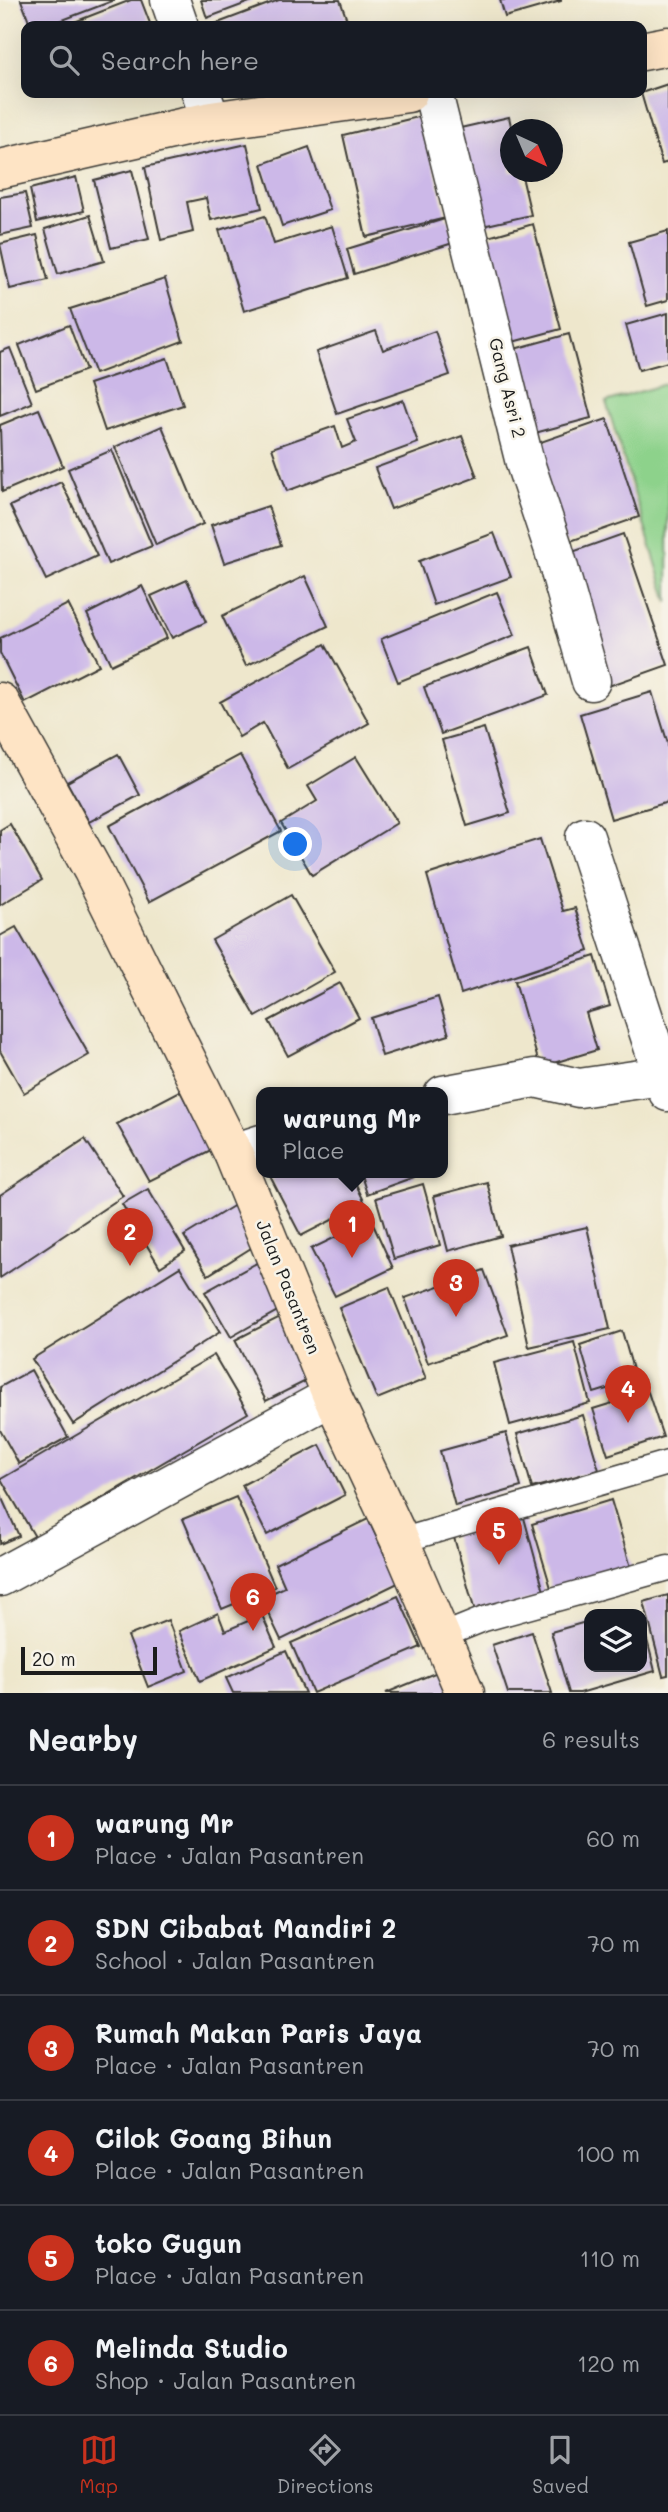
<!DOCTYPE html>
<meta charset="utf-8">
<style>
:root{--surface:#171b24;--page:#20242c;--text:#f1f3f6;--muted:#9ea1a6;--line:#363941;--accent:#c8321e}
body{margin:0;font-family:Mali,sans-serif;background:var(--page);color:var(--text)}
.controls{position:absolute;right:21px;bottom:21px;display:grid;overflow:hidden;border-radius:14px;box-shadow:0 7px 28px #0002}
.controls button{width:63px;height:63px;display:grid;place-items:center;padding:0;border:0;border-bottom:2px solid var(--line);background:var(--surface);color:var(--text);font:35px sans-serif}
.compass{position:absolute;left:500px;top:119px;width:63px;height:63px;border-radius:50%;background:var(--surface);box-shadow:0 7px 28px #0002;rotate:136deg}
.scale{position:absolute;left:21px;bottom:18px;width:136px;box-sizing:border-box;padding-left:7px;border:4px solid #1c1c1c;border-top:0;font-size:19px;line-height:24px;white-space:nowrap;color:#1c1c1c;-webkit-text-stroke:5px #f7f3e8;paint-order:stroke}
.you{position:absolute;left:296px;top:845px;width:24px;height:24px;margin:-18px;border:5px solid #fff;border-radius:50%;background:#1a73e8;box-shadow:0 0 0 10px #1a73e833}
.badge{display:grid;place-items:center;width:46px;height:46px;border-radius:50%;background:var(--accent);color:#fff;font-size:23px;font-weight:700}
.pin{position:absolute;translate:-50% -58px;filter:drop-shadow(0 2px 4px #0008)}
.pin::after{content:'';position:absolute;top:37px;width:24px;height:21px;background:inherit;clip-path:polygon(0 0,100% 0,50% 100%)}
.popup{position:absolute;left:256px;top:1087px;width:192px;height:91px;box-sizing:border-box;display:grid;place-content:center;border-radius:14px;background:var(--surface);filter:drop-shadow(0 2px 5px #0005);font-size:23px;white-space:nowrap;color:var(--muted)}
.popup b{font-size:26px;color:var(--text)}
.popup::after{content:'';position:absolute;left:50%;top:100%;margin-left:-14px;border:14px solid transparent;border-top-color:var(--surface)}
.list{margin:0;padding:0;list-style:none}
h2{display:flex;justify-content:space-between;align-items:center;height:91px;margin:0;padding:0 28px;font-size:30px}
h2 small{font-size:23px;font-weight:400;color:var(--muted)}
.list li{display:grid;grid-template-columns:46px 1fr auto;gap:21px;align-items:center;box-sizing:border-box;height:105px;padding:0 28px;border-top:2px solid var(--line)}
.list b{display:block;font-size:26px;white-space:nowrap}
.list p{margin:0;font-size:23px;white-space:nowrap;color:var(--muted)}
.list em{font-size:23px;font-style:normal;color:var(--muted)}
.icon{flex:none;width:38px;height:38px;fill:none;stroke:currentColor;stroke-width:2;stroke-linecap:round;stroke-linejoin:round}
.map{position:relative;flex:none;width:668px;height:1693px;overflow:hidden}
.search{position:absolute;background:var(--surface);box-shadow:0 7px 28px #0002;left:21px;right:21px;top:21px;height:77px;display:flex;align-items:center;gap:18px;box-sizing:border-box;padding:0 24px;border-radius:14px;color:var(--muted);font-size:26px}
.sheet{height:721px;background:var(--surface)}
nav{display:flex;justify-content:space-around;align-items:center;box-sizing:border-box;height:98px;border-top:2px solid var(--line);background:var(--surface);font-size:19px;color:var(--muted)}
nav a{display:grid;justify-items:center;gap:4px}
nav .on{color:var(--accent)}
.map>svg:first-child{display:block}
</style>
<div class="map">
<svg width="668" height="1693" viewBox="0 0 668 1693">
<rect width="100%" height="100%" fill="#f7f3e8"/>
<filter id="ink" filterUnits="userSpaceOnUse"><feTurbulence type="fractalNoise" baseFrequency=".0143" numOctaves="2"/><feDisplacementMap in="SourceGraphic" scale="14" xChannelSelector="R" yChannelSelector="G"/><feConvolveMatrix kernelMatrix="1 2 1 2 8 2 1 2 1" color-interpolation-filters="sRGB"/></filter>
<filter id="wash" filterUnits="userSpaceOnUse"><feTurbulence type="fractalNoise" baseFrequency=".00686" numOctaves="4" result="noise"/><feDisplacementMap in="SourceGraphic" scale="28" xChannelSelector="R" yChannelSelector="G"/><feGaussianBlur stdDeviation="1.57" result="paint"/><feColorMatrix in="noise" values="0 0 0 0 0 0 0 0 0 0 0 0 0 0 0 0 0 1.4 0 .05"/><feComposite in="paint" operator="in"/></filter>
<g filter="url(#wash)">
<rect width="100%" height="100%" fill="#eee7cc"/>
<path fill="#8dd28b" stroke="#547754" stroke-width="2" d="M668,383V602L606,402Z"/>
<g id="blocks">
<g fill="#ccb8e8">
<path d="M21,0H115L47,26H31Z"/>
<path d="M131,0H141L151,26H64Z"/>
<path d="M201,0H255L207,18Z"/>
<path d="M279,0H340L349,26H210Z"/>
<path d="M500,0H561V1L505,17Z"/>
<path d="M668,84V162L662,164L641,93Z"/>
<path d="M422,116L446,218L366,237L343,135Z"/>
<path d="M509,117L512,130L510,172H521L531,215L478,227L456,129Z"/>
<path d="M247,144L262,208L211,220L206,198L187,202L193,232L161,240L145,167Z"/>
<path d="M309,147L330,210L282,226L262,164Z"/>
<path d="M132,170L149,239L111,248L94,180Z"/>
<path d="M76,177L84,211L37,222L30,189Z"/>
<path d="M25,193L33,228L0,235V197Z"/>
<path d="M90,215L104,261L58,274L45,229Z"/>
<path d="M265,216L274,244L332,226L348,278L244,311L219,230Z"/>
<path d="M448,218L456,242L354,274L347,249Z"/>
<path d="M533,224L561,329L505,344L478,240Z"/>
<path d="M668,231V300L647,306L629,242Z"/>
<path d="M37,235L48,280L10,289L0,244Z"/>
<path d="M165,279L183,341L95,374L70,309Z"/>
<path d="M668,313V362L639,370L626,325Z"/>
<path d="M69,325L86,370L36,389L19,345Z"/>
<path d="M376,331L383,350L435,331L450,375L337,414L316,352Z"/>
<path d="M569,334L591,418L531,434L507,351Z"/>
<path d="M10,348L32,403L0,416V352Z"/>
<path d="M167,358L183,405L105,431L89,384Z"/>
<path d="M403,400L418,443L287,491L272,448L335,426L342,448L356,442L347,419Z"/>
<path d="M39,409L63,466L2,492L0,425Z"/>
<path d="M607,419L639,517L565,543L532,445Z"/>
<path d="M162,426L203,524L156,545L115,447Z"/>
<path d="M462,436L477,477L391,509L375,468Z"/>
<path d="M112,450L152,546L108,564L68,469Z"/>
<path d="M61,482L97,556L46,580L10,506Z"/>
<path d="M268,506L281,545L224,563L211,525Z"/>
<path d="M494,533L511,577L434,605L419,561Z"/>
<path d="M623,534L668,665L603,688L558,557Z"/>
<path d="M305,576L328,626L246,666L222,616Z"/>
<path d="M187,580L206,622L172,638L151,596Z"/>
<path d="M142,586L167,638L111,665L87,614Z"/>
<path d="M497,592L515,635L398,682L381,639Z"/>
<path d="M68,604L99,665L25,703L0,653V638Z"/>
<path d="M325,644L369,723L288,769L263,723L239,737L220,702Z"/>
<path d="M531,647L548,695L441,734L424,687Z"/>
<path d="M652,692L668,744V802L611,819L580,714Z"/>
<path d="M484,728L510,813L467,826L442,740Z"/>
<path d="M118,754L140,795L89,822L67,782Z"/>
<path d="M240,755L281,831L149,902L109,826Z"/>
<path d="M356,757L397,823L312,875L281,823L317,801L308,786Z"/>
<path d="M10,824L42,880L0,905V830Z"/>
<path d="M540,839L563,911L575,908L589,951L461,994L427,875Z"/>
<path d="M291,895L335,972L256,1017L212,940Z"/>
<path d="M16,927L89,1055L24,1093L0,1051V936Z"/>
<path d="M595,956L610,1006L586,1013L597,1050L540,1067L515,981Z"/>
<path d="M340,983L359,1018L288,1056L269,1021Z"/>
<path d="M438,997L449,1035L382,1056L371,1018Z"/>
<path d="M180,1091L211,1150L149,1181L117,1124Z"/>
<path d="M85,1139L123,1196L0,1278V1195Z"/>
<path d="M281,1172H350L365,1203L301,1236L271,1178Z"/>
<path d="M360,1172H413L414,1177L367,1194Z"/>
<path d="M487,1182L501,1236L448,1251L434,1196Z"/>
<path d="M423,1184L440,1245L394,1259L376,1198Z"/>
<path d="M148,1189L185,1251L160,1267L122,1204Z"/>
<path d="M235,1205L259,1243L208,1275L184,1236Z"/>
<path d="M371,1220L393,1268L335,1296L311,1249Z"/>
<path d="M587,1227L610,1329L529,1347L507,1245Z"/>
<path d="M262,1260L288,1305L231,1337L205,1292Z"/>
<path d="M180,1267L220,1332L73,1424L32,1359Z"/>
<path d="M484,1270L508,1335L428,1363L405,1298Z"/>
<path d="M389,1287L426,1379L377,1399L339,1308Z"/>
<path d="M284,1315L314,1377L266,1401L235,1340Z"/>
<path d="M622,1331L636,1380L594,1393L580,1345Z"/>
<path d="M574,1342L590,1403L510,1425L494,1363Z"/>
<path d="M214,1355L248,1413L35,1537L1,1479Z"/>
<path d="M31,1370L68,1437L19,1464L0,1430V1387Z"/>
<path d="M648,1392L663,1437L608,1455L593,1409Z"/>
<path d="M583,1415L599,1470L532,1488L517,1434Z"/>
<path d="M506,1433L521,1487L455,1506L440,1451Z"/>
<path d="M320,1445L345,1495L267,1535L242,1485Z"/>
<path d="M0,1494L19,1536L0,1544Z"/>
<path d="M236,1497L275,1587L222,1609L183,1519Z"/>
<path d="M611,1500L633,1574L554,1598L532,1524Z"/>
<path d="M523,1514L545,1595L476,1615L453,1534Z"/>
<path d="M368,1519L398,1583L281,1640L261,1598L285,1587L275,1564Z"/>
<path d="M668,1595V1675L663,1676L644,1602Z"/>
<path d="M398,1596L421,1647L313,1693L291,1643Z"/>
<path d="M218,1613L225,1631L262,1615L276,1647L200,1681L179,1631Z"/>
<path d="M168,1620L187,1671L148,1687L128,1636Z"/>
<path d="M589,1621V1667H642L643,1624L655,1671L580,1693H569L551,1632Z"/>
<path d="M532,1632L552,1693H508L492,1645Z"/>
<path d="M286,1651L305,1693H233L226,1678Z"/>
<path d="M447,1668L457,1693H386Z"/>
</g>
</g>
</g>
<g filter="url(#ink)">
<use href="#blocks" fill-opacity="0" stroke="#3c3a36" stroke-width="2"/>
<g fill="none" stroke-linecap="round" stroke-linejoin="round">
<defs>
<g id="lane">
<path d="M400,1541L668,1463"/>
<path d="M442,1636L484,1619L668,1568"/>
</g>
<g id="street">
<path d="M170,0L179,26"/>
<path d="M201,93L211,121"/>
<path d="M433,93L525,463L553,547L591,681"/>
<path d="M585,837L668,1092"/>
<path d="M443,1095L535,1078L579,1088L662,1076"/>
<path d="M233,1153L261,1144"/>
<path d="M0,1577L332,1396"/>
</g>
<g id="secondary">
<path d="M642,51L668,46"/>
<path d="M0,169L211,121L408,93"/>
<path d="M0,702L92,869L233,1153L332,1396L400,1541L465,1693"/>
</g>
</defs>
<use href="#lane" stroke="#3c3a36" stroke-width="27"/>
<use href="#street" stroke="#3c3a36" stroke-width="41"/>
<use href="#secondary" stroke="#3c3a36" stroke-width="41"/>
<use href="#lane" stroke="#fff" stroke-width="24"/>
<use href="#street" stroke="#fff" stroke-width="38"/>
<use href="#secondary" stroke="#fee4c5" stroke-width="38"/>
</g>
</g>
<g text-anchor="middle" stroke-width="5" stroke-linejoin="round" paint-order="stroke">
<g font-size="18" fill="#1c1c1c" stroke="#f7f3e8">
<text transform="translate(507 388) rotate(76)" y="6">Gang Asri 2</text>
<text transform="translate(288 1287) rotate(68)" y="6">Jalan Pasantren</text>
</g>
</g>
</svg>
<div class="controls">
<button><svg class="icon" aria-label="layers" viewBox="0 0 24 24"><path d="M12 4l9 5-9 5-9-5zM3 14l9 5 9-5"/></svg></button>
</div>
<svg class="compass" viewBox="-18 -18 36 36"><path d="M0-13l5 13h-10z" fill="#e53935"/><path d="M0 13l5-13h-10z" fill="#9ea1a6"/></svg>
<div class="scale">20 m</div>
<div class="you"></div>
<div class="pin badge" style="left:352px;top:1258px">1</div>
<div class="popup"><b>warung Mr</b>Place</div>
<div class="pin badge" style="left:130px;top:1266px">2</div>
<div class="pin badge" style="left:456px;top:1317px">3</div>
<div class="pin badge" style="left:628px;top:1423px">4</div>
<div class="pin badge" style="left:499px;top:1565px">5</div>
<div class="pin badge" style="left:253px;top:1631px">6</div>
<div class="search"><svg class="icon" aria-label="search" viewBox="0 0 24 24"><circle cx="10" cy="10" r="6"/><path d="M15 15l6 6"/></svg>Search here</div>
</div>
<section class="sheet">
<h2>Nearby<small>6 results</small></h2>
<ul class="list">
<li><span class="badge">1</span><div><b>warung Mr</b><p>Place · Jalan Pasantren</p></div><em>60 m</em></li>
<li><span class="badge">2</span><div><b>SDN Cibabat Mandiri 2</b><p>School · Jalan Pasantren</p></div><em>70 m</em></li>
<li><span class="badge">3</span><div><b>Rumah Makan Paris Jaya</b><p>Place · Jalan Pasantren</p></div><em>70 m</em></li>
<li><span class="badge">4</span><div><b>Cilok Goang Bihun</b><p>Place · Jalan Pasantren</p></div><em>100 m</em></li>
<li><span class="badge">5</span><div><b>toko Gugun</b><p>Place · Jalan Pasantren</p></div><em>110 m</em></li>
<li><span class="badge">6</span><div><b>Melinda Studio</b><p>Shop · Jalan Pasantren</p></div><em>120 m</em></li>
</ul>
</section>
<nav>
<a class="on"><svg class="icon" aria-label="map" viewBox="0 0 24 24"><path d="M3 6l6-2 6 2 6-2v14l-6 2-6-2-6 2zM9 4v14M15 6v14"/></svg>Map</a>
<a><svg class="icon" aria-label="directions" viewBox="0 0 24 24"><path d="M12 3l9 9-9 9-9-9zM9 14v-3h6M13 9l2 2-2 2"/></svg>Directions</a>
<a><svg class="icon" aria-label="saved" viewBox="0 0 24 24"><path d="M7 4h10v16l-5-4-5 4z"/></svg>Saved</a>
</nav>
